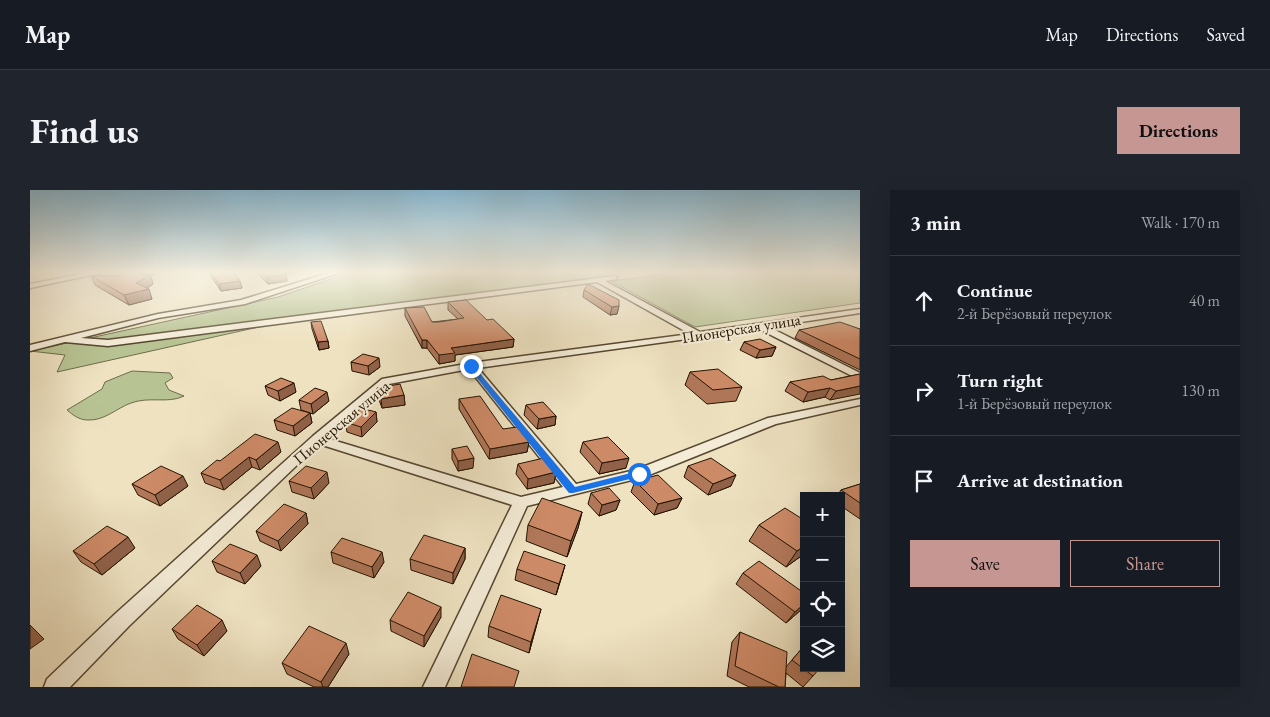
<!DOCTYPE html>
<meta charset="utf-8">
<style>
:root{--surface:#171b24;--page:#20242c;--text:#f1f3f6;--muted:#9ea1a6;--line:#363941;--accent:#c59692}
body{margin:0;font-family:"EB Garamond",serif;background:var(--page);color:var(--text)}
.controls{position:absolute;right:15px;bottom:15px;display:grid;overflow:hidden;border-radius:0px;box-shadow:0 5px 20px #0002}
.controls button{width:45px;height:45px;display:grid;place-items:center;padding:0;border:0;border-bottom:1px solid var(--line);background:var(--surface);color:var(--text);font:25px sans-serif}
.stop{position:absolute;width:15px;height:15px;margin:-11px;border:4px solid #1a73e8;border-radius:50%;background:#fff}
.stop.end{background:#1a73e8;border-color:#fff;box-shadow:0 1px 5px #0008}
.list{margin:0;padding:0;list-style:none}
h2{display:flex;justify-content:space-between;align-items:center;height:65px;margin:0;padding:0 20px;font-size:21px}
h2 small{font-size:16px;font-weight:400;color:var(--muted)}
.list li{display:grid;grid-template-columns:32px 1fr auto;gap:15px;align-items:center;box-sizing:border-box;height:90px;padding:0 20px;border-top:1px solid var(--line)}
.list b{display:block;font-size:19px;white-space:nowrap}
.list p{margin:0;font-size:16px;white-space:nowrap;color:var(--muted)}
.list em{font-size:16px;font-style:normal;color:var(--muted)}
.actions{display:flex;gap:10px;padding:15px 20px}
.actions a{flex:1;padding:11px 0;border:1px solid var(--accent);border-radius:0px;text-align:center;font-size:18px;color:var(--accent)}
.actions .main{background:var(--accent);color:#111}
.icon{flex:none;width:28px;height:28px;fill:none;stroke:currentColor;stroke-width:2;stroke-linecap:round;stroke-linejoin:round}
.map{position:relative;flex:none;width:830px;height:497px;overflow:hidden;border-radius:0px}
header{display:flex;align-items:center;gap:30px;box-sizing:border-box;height:70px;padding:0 25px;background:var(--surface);border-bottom:1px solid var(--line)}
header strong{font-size:24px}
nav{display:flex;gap:28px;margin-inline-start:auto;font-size:18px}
.intro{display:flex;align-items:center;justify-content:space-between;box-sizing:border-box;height:120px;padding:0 30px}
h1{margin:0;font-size:35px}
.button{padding:12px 22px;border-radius:0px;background:var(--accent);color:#111;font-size:18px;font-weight:700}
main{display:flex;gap:30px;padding:0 30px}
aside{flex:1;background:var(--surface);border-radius:0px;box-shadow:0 5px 20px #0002}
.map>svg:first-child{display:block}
</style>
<header>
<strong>Map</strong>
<nav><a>Map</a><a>Directions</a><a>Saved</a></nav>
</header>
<div class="intro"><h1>Find us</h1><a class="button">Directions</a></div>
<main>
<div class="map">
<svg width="830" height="497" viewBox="0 0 830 497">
<rect width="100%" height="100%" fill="#eee2c1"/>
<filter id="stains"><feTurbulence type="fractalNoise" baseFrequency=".004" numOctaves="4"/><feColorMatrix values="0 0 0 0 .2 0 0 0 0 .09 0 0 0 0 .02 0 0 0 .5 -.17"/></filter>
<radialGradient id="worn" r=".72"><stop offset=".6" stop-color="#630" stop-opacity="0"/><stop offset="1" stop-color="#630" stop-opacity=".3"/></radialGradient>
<g fill="#b8c393" stroke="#6e6b4a">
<path d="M322,82H581L586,87L278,126L27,182L35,165L0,161L248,107Z"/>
<path d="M636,82H830V113L665,137L581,91L639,84Z"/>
<path d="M102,181L140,183L143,188L135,193L139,200L154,206C138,214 120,206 101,213C87,218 74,231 58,230C49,230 43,225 37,220L72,199L75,192Z"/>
</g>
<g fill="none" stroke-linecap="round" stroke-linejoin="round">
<defs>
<g id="minor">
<path d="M62,82H75L0,98V94Z"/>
<path d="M302,82H312L215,114L128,128L51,148L78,150L585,86L587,87V89L575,91L670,142L830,119V123L739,137L830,183V190L729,139L448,178L546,294L605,280L738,228L830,209V215L746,234L614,287L497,316L415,497H393L482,315L289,254L99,436L40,497H14L17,489L85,424L283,246L352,189L441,173L660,144L567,92L78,156L35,152L0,161V155L128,124L211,110ZM439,179L533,297L491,307L296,248L359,194Z"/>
</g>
</defs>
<use href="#minor" stroke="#564730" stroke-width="3"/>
<use href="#minor" fill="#f4ecd7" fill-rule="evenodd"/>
</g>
<g fill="#b07759" stroke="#231300">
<path d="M91,82H124V83L121,87L123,94L117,98L122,109L99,115L65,95L61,86H88Z"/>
<path d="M178,82H203L210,91L212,98L191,101Z"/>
<path d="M226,82H269L256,84L257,91L238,94Z"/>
<path d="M554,100L589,116L587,124L580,125L553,107Z"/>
<path d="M418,112L457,130L484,149L483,157L425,165V171L409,174L397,158H392L375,126V118L402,132L428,129L418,120Z"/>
<path d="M281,132L298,151L299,158L289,160L282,139Z"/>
<path d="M830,139V180L765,148L769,140Z"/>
<path d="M714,152L746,157L742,166L726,168L710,160Z"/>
<path d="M321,172L350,177L339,185L322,181Z"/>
<path d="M660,182L712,197L706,211L677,214L655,195Z"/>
<path d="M830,184L800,210L795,207L773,212L755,201L760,192L801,190Z"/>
<path d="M235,196L266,202L250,211L238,205Z"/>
<path d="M347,198L374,205L375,215L352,218L348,207Z"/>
<path d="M429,209L473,239L499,252L497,262L459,269L429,219Z"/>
<path d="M269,210L299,211L283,224L271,220Z"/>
<path d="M496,215L526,226L525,235L507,239L494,225Z"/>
<path d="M346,222L347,232L332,247L317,242L315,232Z"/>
<path d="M280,223L282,233L265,246L247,240L244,230Z"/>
<path d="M553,252L596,278L569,284L550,262Z"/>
<path d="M422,259L443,278L428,281L422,269Z"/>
<path d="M251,262L230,280L222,277L194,300L175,293L171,283L190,271Z"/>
<path d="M488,274L526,282L524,293L497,299L486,284Z"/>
<path d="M658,276L701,296L678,305L654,287Z"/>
<path d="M259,291L299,293L284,309L262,302Z"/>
<path d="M605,291L652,308L647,318L624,325L601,302Z"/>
<path d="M102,294L158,296L130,316L108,305Z"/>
<path d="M830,294V329L811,316V306H807L811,300Z"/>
<path d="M561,303L590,310L586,320L569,326L558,314Z"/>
<path d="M552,322L548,338L537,367L496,351L498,335Z"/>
<path d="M276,323L278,334L251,361L230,351L226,341Z"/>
<path d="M729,335L774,364L756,377L719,351Z"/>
<path d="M105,358L72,385L51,372L43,361Z"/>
<path d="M435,358V369L423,394L381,380L380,369Z"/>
<path d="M301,362L354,372L344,388L303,373Z"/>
<path d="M182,371L231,376L215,394L187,382Z"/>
<path d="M535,375L526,405L485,390L487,379Z"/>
<path d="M713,383L772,419L756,433L706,394Z"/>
<path d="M411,427L394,457L361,441L360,430Z"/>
<path d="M508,430L499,463L458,447L459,436Z"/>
<path d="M142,439L197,441L174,466L148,449Z"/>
<path d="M710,442L756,477L774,456L783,486L773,497L756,483L755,497H719L697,486L702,452Z"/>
<path d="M319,464L298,497H284L257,484L252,473Z"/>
</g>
<g fill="#906148" stroke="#231300">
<path d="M113,82H124V83L121,87L123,94L113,101L119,99L122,109L99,115L94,105L106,93L110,85Z"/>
<path d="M250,82H269L256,84L257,91L238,94L237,87Z"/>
<path d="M210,91L212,98L191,101L189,94Z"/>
<path d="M589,116L587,124L580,125L582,117Z"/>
<path d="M484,149L483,157L425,165V171L409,174V165L421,158Z"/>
<rect x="392" y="150" width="5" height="8"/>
<path d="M298,151L299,158L289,160L288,152Z"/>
<path d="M746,157L742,166L726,168L730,160Z"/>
<path d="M349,168L350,177L339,185L338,176Z"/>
<path d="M264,193L266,202L250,211L248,201Z"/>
<path d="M830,196V204L800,210L806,201Z"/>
<path d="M800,198L795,207L773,212L778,202Z"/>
<path d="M297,202L299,211L283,224L281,214Z"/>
<path d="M374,205L375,215L352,218L351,209Z"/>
<path d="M346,222L347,232L332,247L331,237Z"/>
<path d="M280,223L282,233L265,246L263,236Z"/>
<path d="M526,226L525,235L507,239L509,229Z"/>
<path d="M248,252L251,262L230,280L226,270Z"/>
<path d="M499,252L497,262L459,269L460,259Z"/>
<path d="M219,267L222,277L194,300L190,290Z"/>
<path d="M444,268L443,278L428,281V271Z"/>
<path d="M599,268L596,278L569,284L572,273Z"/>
<path d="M297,282L299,293L284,309L281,298Z"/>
<path d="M526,282L524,293L497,299L498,289Z"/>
<path d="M706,285L701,296L678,305L683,294Z"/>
<path d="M153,286L158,296L130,316L125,305Z"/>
<path d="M652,308L647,318L624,325L628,314Z"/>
<path d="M590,310L586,320L569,326L572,315Z"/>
<path d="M552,322L548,338L537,367L541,351Z"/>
<path d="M276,323L278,334L251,361L248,351Z"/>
<path d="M98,347L105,358L72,385L64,374Z"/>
<path d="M774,356V364L756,377L767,361Z"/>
<path d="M435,358V369L423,394V383Z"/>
<path d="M352,362L354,372L344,388L342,377Z"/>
<path d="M227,365L231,376L215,394L210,383Z"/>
<path d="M535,375L532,386L526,405L529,394Z"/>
<path d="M774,414V417L772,419L756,433L765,422Z"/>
<path d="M411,417V427L394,457V446Z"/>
<path d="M511,419L499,463L501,452Z"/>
<path d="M192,430L197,441L174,466L167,455Z"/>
<path d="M0,435L14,449L0,459Z"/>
<path d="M316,453L319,464L298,497H293L291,492Z"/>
</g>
<g fill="#cd8a67" stroke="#231300">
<path d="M91,82H113L110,85H120L106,93L119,99L94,105L61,86H88Z"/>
<path d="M181,82H203L210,91L189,94Z"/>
<path d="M232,82H254L256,84L237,87Z"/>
<path d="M558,94L589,110V116L582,117L554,100Z"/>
<path d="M436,110L457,130L463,129L484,149L421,158L425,163L409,165L397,150H392L375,118L394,117L402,132H409L434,128L418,112Z"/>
<path d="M291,131L298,151L288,152L281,132Z"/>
<path d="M810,132L830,139V169L769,140Z"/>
<path d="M730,149L746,157L730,160L714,152Z"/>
<path d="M333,164L349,168L338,176L321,172Z"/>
<path d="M688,179L712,197L683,200L660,182Z"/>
<path d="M830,184V196L806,201L800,198L778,202L760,192L793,186L801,190Z"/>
<path d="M251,188L264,193L248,201L235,196Z"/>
<path d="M370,194L374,205L351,209L347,198Z"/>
<path d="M285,198L297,202L281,214L269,210Z"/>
<path d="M450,206L473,239L487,237L499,252L460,259L429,209Z"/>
<path d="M513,212L526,226L509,229L496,215Z"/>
<path d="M262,218L280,223L263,236L244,230Z"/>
<path d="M331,218L346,222L331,237L315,232Z"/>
<path d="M225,244L248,252L226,270L219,267L190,290L171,283L187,270L190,271Z"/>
<path d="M578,247L599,268L572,273L553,252Z"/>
<path d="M437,256L444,268L428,271L422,259Z"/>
<path d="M514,268L526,282L498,289L488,274Z"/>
<path d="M681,268L706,285L683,294L658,276Z"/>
<path d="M131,276L153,286L125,305L102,294Z"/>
<path d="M276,276L297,282L281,298L259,291Z"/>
<path d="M628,285L652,308L628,314L605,291Z"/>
<path d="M830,294V313L811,300Z"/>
<path d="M579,298L590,310L572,315L561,303Z"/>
<path d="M512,308L552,322L541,351L498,335Z"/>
<path d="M254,314L276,323L248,351L226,341Z"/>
<path d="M755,318L774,330V356L767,361L729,335Z"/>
<path d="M77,336L98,347L64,374L43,361Z"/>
<path d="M394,345L435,358L423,383L380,369Z"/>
<path d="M312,348L352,362L342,377L301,362Z"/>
<path d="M200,354L227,365L210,383L182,371Z"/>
<path d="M494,361L535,375L529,394L487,379Z"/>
<path d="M729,371L774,403V414L765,422L713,383Z"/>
<path d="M378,402L411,417L394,446L360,430Z"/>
<path d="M471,405L511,419L501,452L459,436Z"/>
<path d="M167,415L192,430L167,455L142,439Z"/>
<path d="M279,436L316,453L291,492L252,473Z"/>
<path d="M710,442L757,462L755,497H749L705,476Z"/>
<path d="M774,456V478H790L783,486L762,470Z"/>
<path d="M442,464L489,481L484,497H431Z"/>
</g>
<linearGradient id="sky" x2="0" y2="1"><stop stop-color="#89b8d1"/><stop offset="0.54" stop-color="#f7f2e3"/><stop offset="1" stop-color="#f7f2e3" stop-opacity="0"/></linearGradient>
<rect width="830" height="152" fill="url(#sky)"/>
<path fill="#1a73e8" d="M438,175H443L545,297L609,281L612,282V286L543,303H539L438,177Z"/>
<g text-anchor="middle" stroke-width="4.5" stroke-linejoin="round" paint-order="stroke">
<g font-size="16" fill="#231300" stroke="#f4ecd7">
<text transform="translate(711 138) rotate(-9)" y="6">Пионерская улица</text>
<text transform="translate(311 232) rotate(-40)" y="6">Пионерская улица</text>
</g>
</g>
<rect width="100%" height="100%" filter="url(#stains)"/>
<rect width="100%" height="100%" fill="url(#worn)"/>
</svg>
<div class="controls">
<button>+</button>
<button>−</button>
<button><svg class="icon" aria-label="locate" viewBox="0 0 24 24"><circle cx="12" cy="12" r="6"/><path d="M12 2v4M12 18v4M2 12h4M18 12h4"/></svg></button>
<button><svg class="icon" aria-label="layers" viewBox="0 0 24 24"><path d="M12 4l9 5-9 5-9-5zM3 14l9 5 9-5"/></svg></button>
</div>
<div class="stop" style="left:609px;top:284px"></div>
<div class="stop end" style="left:441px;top:176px"></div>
</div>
<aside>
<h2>3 min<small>Walk · 170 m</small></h2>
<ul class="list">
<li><svg class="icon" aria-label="ahead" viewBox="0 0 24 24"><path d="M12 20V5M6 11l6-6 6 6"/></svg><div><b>Continue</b><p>2-й Берёзовый переулок</p></div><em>40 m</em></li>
<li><svg class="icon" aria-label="right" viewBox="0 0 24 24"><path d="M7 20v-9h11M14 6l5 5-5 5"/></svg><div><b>Turn right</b><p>1-й Берёзовый переулок</p></div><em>130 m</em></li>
<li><svg class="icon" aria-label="arrive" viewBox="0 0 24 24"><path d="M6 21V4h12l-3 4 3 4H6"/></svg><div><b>Arrive at destination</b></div></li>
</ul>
<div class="actions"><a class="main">Save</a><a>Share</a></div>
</aside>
</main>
